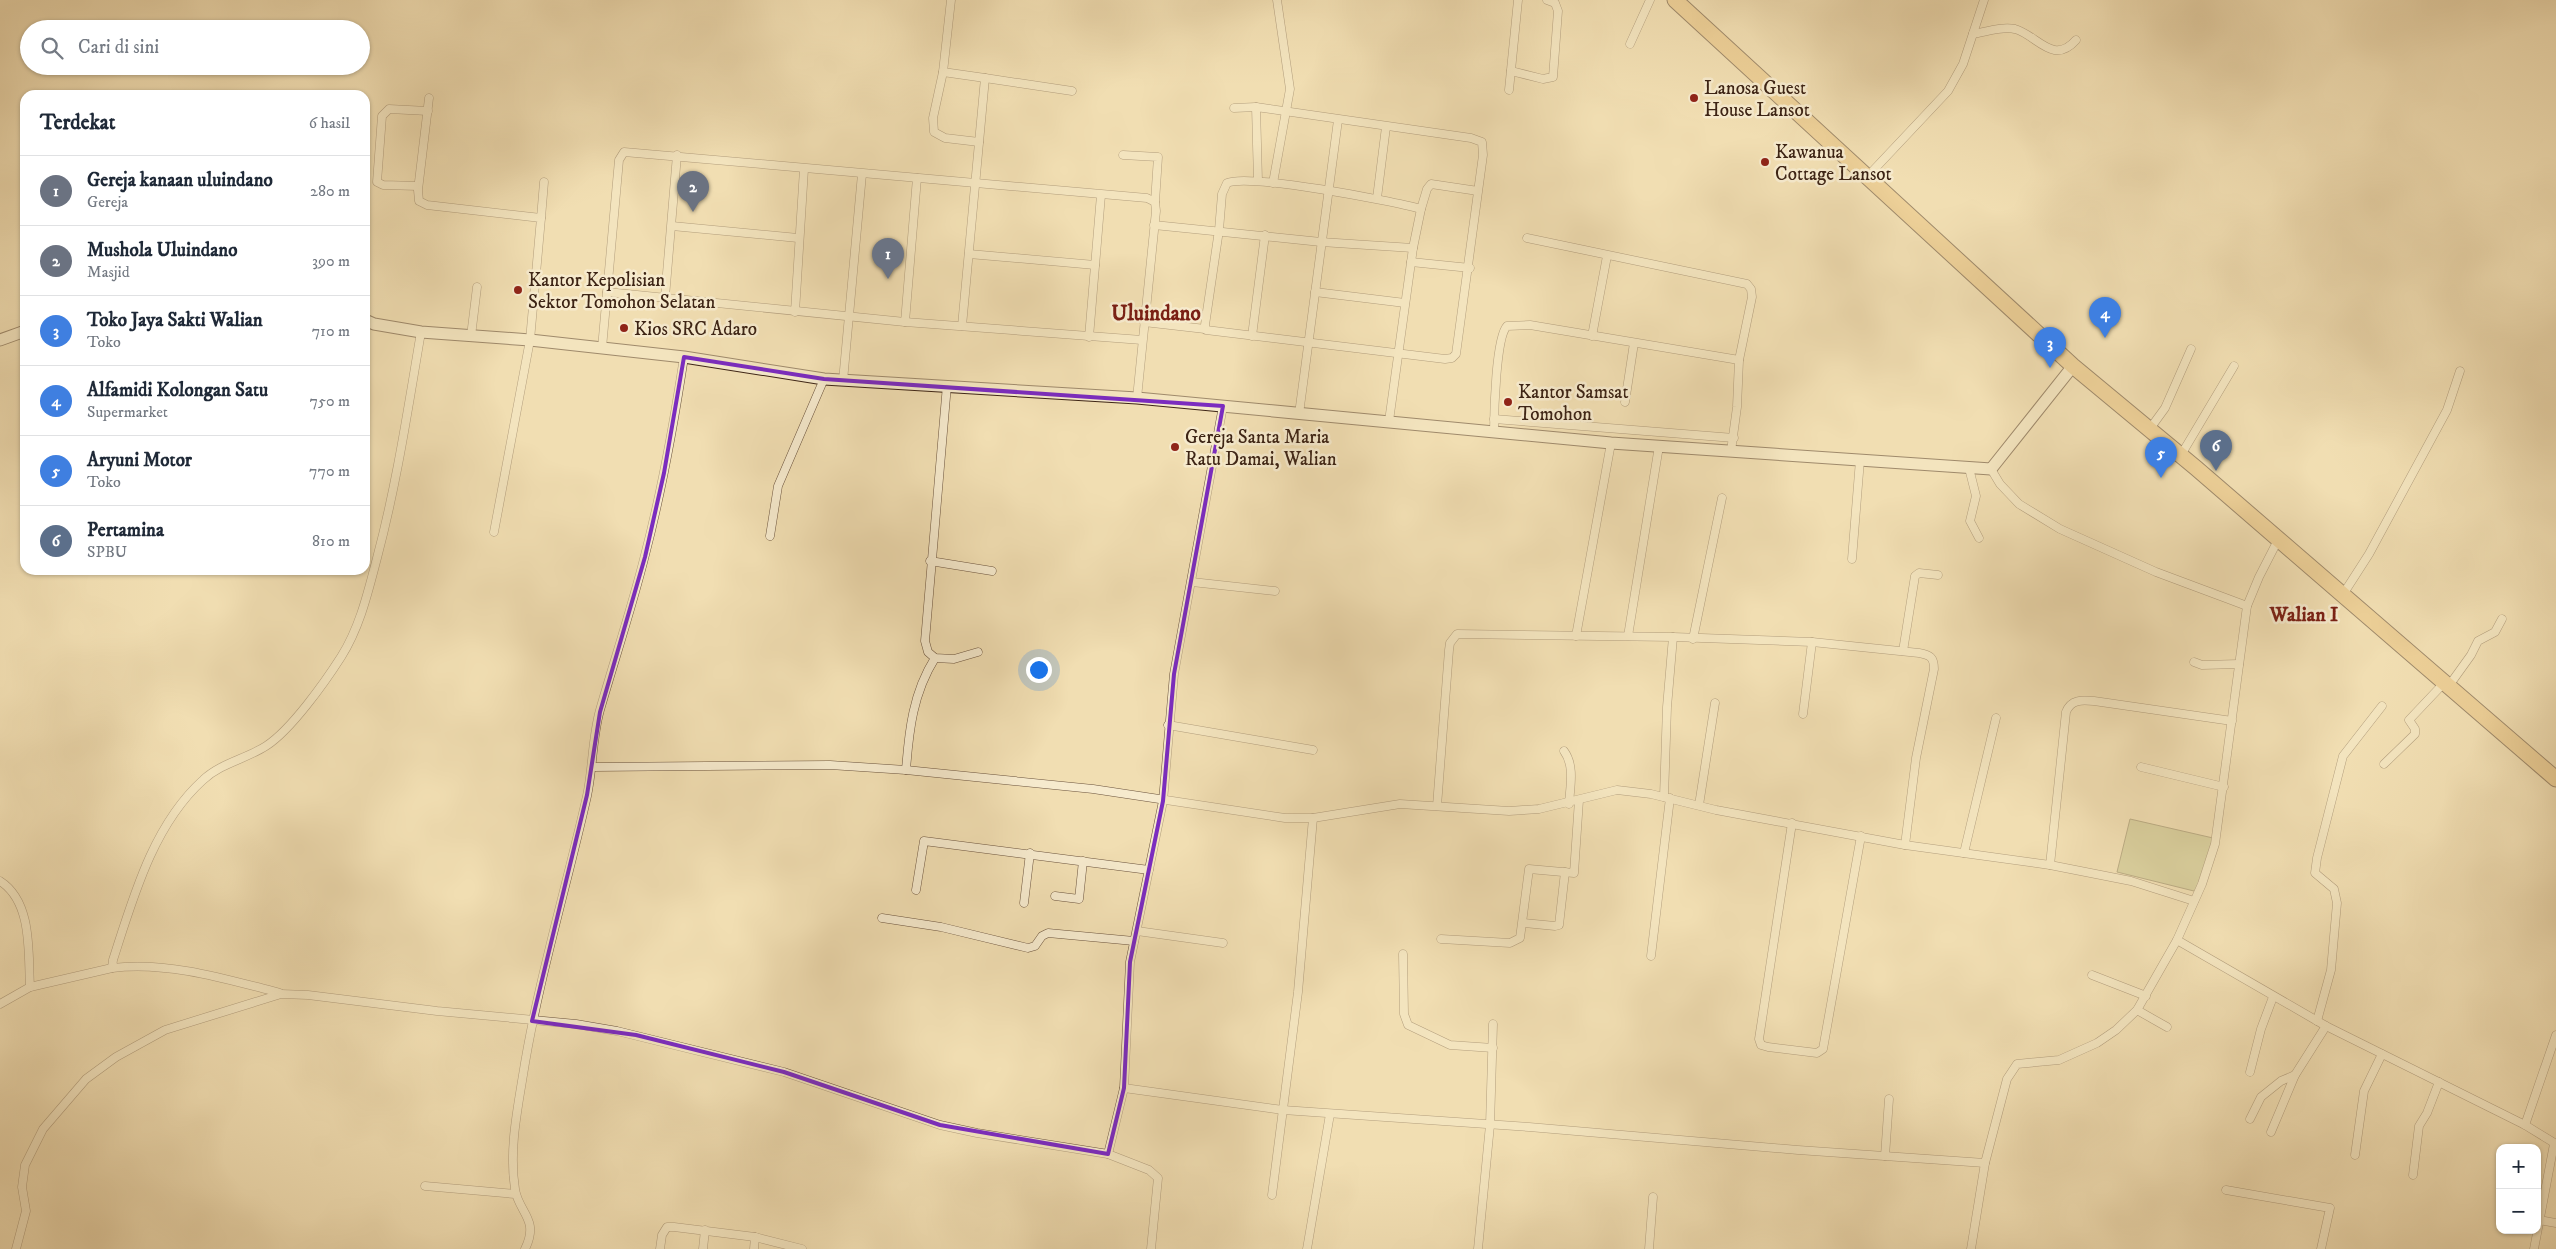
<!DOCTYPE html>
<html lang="id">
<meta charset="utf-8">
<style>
:root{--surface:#fff;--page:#f2f2f3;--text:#1f2937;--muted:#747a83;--line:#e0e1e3;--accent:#b45309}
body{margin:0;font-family:"IM FELL DW Pica",serif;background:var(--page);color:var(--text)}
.controls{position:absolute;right:15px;bottom:15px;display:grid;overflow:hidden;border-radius:10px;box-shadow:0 1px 4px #0004}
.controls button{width:45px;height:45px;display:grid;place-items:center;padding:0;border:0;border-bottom:1px solid var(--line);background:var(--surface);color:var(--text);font:25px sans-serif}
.you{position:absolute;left:1038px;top:669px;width:18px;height:18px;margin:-12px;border:4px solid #fff;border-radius:50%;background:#1a73e8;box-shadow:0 0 0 8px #1a73e833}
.badge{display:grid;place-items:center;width:32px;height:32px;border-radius:50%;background:var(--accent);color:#fff;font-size:16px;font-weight:700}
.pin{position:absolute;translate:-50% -41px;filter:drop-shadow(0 1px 2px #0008)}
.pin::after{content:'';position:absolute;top:26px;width:18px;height:15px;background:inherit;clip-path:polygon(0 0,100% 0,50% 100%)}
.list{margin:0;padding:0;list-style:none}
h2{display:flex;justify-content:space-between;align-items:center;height:65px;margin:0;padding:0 20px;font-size:21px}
h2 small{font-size:16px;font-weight:400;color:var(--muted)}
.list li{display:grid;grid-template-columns:32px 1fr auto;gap:15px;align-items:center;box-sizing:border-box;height:70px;padding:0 20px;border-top:1px solid var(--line)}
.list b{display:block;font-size:19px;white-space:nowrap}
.list p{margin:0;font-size:16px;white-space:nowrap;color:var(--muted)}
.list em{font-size:16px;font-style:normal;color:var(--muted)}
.icon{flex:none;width:28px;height:28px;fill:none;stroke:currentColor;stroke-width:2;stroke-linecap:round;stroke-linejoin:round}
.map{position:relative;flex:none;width:2556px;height:1249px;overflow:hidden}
.search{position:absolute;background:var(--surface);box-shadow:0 1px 4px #0004;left:20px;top:20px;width:350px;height:55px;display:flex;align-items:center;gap:12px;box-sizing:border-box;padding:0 18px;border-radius:28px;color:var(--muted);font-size:19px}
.panel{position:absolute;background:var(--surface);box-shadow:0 1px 4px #0004;left:20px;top:90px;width:350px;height:485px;border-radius:15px}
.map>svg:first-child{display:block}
</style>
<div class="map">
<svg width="2556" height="1249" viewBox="0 0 2556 1249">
<rect width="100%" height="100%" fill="#f1deb2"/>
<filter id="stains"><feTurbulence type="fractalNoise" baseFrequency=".004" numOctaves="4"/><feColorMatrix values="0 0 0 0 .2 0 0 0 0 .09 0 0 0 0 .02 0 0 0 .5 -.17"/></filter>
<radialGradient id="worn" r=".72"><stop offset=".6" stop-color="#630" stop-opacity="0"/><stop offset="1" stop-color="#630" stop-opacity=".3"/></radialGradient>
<path fill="#c0c088" stroke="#7e724e" d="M2130,819L2213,838L2198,892L2117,872Z"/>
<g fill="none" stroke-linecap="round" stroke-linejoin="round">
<defs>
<g id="street">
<path d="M951,0L943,72L985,78L962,326"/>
<path d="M1973,34C1986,32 2002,26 2015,29C2037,35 2053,66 2076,40"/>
<path d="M1630,44L1650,0"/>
<path d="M1511,71L1543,79L1553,77L1558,11L1555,3L1547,0"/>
<path d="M943,72L933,118L934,132L945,138L979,142"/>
<path d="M985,78L1072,91"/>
<path d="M1509,90L1518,0"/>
<path d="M429,98L418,190L419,201L427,205L541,218L530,340L494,532"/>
<path d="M1234,108L1256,107"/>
<path d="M1123,155L1158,157L1155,202"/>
<path d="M1867,177L1948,91L1963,64L1984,0"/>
<path d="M1258,181L1256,107L1471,138L1482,142L1483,155L1456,354L1452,358L1445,359L1206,330L1205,325L1219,230L1222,194L1227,183C1248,173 1392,201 1421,209L1427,189L1431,184L1478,191"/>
<path d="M1273,183L1290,89L1277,0"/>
<path d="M418,186L383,185L377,182L382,116L389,109L428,111"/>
<path d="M1377,198L1386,127"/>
<path d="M541,218L544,182"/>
<path d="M1154,225L1321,242L1413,248L1389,421"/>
<path d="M672,226L798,238"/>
<path d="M1527,238L1747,284L1751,289L1752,297L1739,360L1737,407L1731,451"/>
<path d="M1413,248L1421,209"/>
<path d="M969,254L1095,265"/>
<path d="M1411,262L1470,268"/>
<path d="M607,292L905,322L1142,340"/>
<path d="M1315,292L1405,303"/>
<path d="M665,297L677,155"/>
<path d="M795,312L804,169"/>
<path d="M905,322L917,178"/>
<path d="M1144,322L1205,329"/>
<path d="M471,336L477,287"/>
<path d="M1252,336L1265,235"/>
<path d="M1592,336L1607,256"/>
<path d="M1089,337L1101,195"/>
<path d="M602,348L619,160L624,152L1147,198L1155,202L1156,211L1137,398"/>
<path d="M843,381L862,174"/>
<path d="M947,385L925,641L928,652L935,658L954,659L978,652"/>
<path d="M1625,402L1634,343"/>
<path d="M1299,414L1338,120"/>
<path d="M1494,419L1734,438"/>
<path d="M2149,430L2165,408L2191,349"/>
<path d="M1494,432C1494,412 1496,337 1507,326L1530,325L1739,360"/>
<path d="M2181,455L2234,366"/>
<path d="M1969,468L1976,496L1970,521L1979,538"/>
<path d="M1991,469L2000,484L2019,504L2060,529L2156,572L2247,606"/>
<path d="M770,536L778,486L824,379"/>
<path d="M1852,559L1860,460"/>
<path d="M930,561L992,571"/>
<path d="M1192,582L1275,591"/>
<path d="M2342,596L2369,554L2447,410L2460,371"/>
<path d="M1576,636L1611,443"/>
<path d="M1628,636L1659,446"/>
<path d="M1693,639L1722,498"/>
<path d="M1903,651L1915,576L1919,573L1938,575"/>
<path d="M2194,662L2202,665L2239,664"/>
<path d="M2448,687L2471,655L2478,641L2495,632L2502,619"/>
<path d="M1803,714L1812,642"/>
<path d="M1168,725L1313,750"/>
<path d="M1564,751C1575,766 1570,787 1569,804"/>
<path d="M2384,764L2415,734V729L2409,720L2444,683"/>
<path d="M593,767L830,765L906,770L1093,789L1285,818H1313L1400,804L1509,811L1539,809L1617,790L1651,794L1716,810L1905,845L2050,865L2131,881L2194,901"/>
<path d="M2141,767L2224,787"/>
<path d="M906,770C909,730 913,693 935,658"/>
<path d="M1664,797L1667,707L1673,637"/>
<path d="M1699,805L1715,703"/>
<path d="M1437,806L1449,650L1450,643L1457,634L1673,637L1812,642L1919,653C1930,655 1934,657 1934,669L1916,758L1905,845"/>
<path d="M1792,823L1759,1039L1761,1045L1768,1047L1817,1053L1823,1049L1861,836"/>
<path d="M1964,853L1996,718"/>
<path d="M2050,865L2066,712C2071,699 2082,700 2094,701L2232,721"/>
<path d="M0,881C33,902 28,954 30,987"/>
<path d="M916,890L924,841L1149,870"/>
<path d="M1055,896L1079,899L1083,861"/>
<path d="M1024,903L1030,853"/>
<path d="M882,918L941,927L1028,948L1035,946L1042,936L1048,933L1134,941"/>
<path d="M1523,923L1555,926L1559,925L1565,872"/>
<path d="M1137,931L1223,943"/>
<path d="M1441,939L1510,943L1520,938L1529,869L1574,873L1579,800"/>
<path d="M2177,940L2326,1026L2525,1125L2556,1144"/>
<path d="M1403,954L1404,1014L1408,1025L1450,1045L1493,1048"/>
<path d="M1651,956L1670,798"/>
<path d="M2092,975L2146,996"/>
<path d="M280,993C226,979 167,961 112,968L113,960C133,898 153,825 203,780C221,763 246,759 266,746C291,730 325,682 341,657C360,627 368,592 377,558C397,483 408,408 421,332"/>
<path d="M0,1004L30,987L112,968"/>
<path d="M2137,1010L2167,1027"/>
<path d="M2317,1021L2331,970L2337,903L2334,889L2315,873L2317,858L2343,756L2382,706"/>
<path d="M2250,1072L2261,1029L2273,997"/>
<path d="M1124,1088L1283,1110L1529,1127L1798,1150L1985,1163L2007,1079L2017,1064L2059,1060L2097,1043L2116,1030L2137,1010L2177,940L2202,884L2215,844L2247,606L2259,577L2278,540"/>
<path d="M2250,1119L2261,1097L2281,1081L2295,1075L2326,1026"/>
<path d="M2525,1125L2556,1035"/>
<path d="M2271,1132L2295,1075"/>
<path d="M2355,1155L2364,1091L2382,1054"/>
<path d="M1885,1156L1889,1099"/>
<path d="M2413,1175L2419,1126L2427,1113L2439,1082"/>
<path d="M425,1186L515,1194"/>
<path d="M2226,1190L2330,1208L2321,1249"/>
<path d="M1272,1195L1298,992L1313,818"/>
<path d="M2539,1220L2556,1223"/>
<path d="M16,1249L26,1211L22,1187L25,1165L43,1129L86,1079L116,1057L165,1030L281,994L308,995L437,1011L576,1024L617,1031L784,1072L940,1125L977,1133L1108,1154"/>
<path d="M525,1249C540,1219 518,1212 515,1189C509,1151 517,1112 523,1075C538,981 566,889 587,796C593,768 592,738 600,710C615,658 632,607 645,555C662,490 674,423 684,357"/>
<path d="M660,1249L662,1235L667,1227H674L755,1237L802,1249"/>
<path d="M703,1249L705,1230"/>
<path d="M754,1249L755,1237"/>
<path d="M1151,1249L1158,1178L1149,1170L1108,1154L1124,1088L1130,962L1163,801L1174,674L1223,406"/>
<path d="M1307,1249L1330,1114"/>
<path d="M1478,1249L1490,1125L1493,1024"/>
<path d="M1649,1249L1653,1197"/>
<path d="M1971,1249L1985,1163"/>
<path d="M2534,1249L2554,1144"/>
</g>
<g id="secondary">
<path d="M365,320L374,324L421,332L530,340L684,357L824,379L1137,398L1611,443L1991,469L2073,366"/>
<path d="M0,340L25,331"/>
</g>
<path id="highway" d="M1675,0L2073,366L2196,468L2556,779"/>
</defs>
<use href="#street" stroke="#6a523c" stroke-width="9"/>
<use href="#secondary" stroke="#3d2415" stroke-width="13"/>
<use href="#highway" stroke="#3d2415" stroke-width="17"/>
<use href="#street" stroke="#f6eacd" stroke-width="8"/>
<use href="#secondary" stroke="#f6eacd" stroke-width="11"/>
<use href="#highway" stroke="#e8bf79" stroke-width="15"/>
</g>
<path d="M0 0H2556V1249H0ZM684,357L824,379L1223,406L1174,674L1163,801L1130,962L1124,1088L1108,1154L940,1125L784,1072L636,1035L532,1021L587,795L600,712L645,557L664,473Z" fill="#f1deb2" fill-opacity=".55" fill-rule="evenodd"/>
<path fill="none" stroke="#7b2cbf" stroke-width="4" stroke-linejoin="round" d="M684,357L824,379L1223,406L1174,674L1163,801L1130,962L1124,1088L1108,1154L940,1125L784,1072L636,1035L532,1021L587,795L600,712L645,557L664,473Z"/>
<g fill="#8f2418" stroke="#f6eacd" stroke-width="2">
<circle cx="1694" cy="98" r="5"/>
<circle cx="1765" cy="162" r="5"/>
<circle cx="518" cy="290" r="5"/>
<circle cx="624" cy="328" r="5"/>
<circle cx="1508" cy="402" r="5"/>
<circle cx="1175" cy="447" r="5"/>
</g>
<g text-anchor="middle" stroke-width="5" stroke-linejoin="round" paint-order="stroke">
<g font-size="19" fill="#3d2415" stroke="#f6eacd" text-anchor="start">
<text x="1704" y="94">Lanosa Guest<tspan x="1704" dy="22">House Lansot</tspan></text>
<text x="1775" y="158">Kawanua<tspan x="1775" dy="22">Cottage Lansot</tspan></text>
<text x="528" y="286">Kantor Kepolisian<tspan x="528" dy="22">Sektor Tomohon Selatan</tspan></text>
<text x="634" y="335">Kios SRC Adaro</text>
<text x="1518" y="398">Kantor Samsat<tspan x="1518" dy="22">Tomohon</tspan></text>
<text x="1185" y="443">Gereja Santa Maria<tspan x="1185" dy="22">Ratu Damai, Walian</tspan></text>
</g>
<g font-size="20" font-weight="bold" fill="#7a1f14" stroke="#f6eacd">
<text x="2304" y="621">Walian I</text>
</g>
<g font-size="21" font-weight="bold" fill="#7a1f14" stroke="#f6eacd">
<text x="1156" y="320">Uluindano</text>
</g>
</g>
<rect width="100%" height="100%" filter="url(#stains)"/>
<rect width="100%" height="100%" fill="url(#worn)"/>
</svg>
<div class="controls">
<button>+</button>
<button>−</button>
</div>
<div class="you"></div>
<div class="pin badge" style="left:888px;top:279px;background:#6b7280">1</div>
<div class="pin badge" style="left:693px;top:212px;background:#6b7280">2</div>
<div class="pin badge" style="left:2050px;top:368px;background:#3f7fe0">3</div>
<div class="pin badge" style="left:2105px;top:338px;background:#3f7fe0">4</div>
<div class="pin badge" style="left:2161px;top:478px;background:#3f7fe0">5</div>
<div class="pin badge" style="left:2216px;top:471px;background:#5c6f8a">6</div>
<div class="search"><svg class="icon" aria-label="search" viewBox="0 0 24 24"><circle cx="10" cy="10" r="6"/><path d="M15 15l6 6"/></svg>Cari di sini</div>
<section class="panel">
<h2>Terdekat<small>6 hasil</small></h2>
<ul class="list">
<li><span class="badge" style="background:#6b7280">1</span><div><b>Gereja kanaan uluindano</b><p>Gereja</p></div><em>280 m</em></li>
<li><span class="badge" style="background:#6b7280">2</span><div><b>Mushola Uluindano</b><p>Masjid</p></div><em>390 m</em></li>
<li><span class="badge" style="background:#3f7fe0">3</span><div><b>Toko Jaya Sakti Walian</b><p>Toko</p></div><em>710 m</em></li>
<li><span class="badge" style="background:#3f7fe0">4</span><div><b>Alfamidi Kolongan Satu</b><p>Supermarket</p></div><em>750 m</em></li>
<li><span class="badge" style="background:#3f7fe0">5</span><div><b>Aryuni Motor</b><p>Toko</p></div><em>770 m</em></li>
<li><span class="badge" style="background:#5c6f8a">6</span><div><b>Pertamina</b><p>SPBU</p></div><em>810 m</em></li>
</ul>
</section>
</div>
